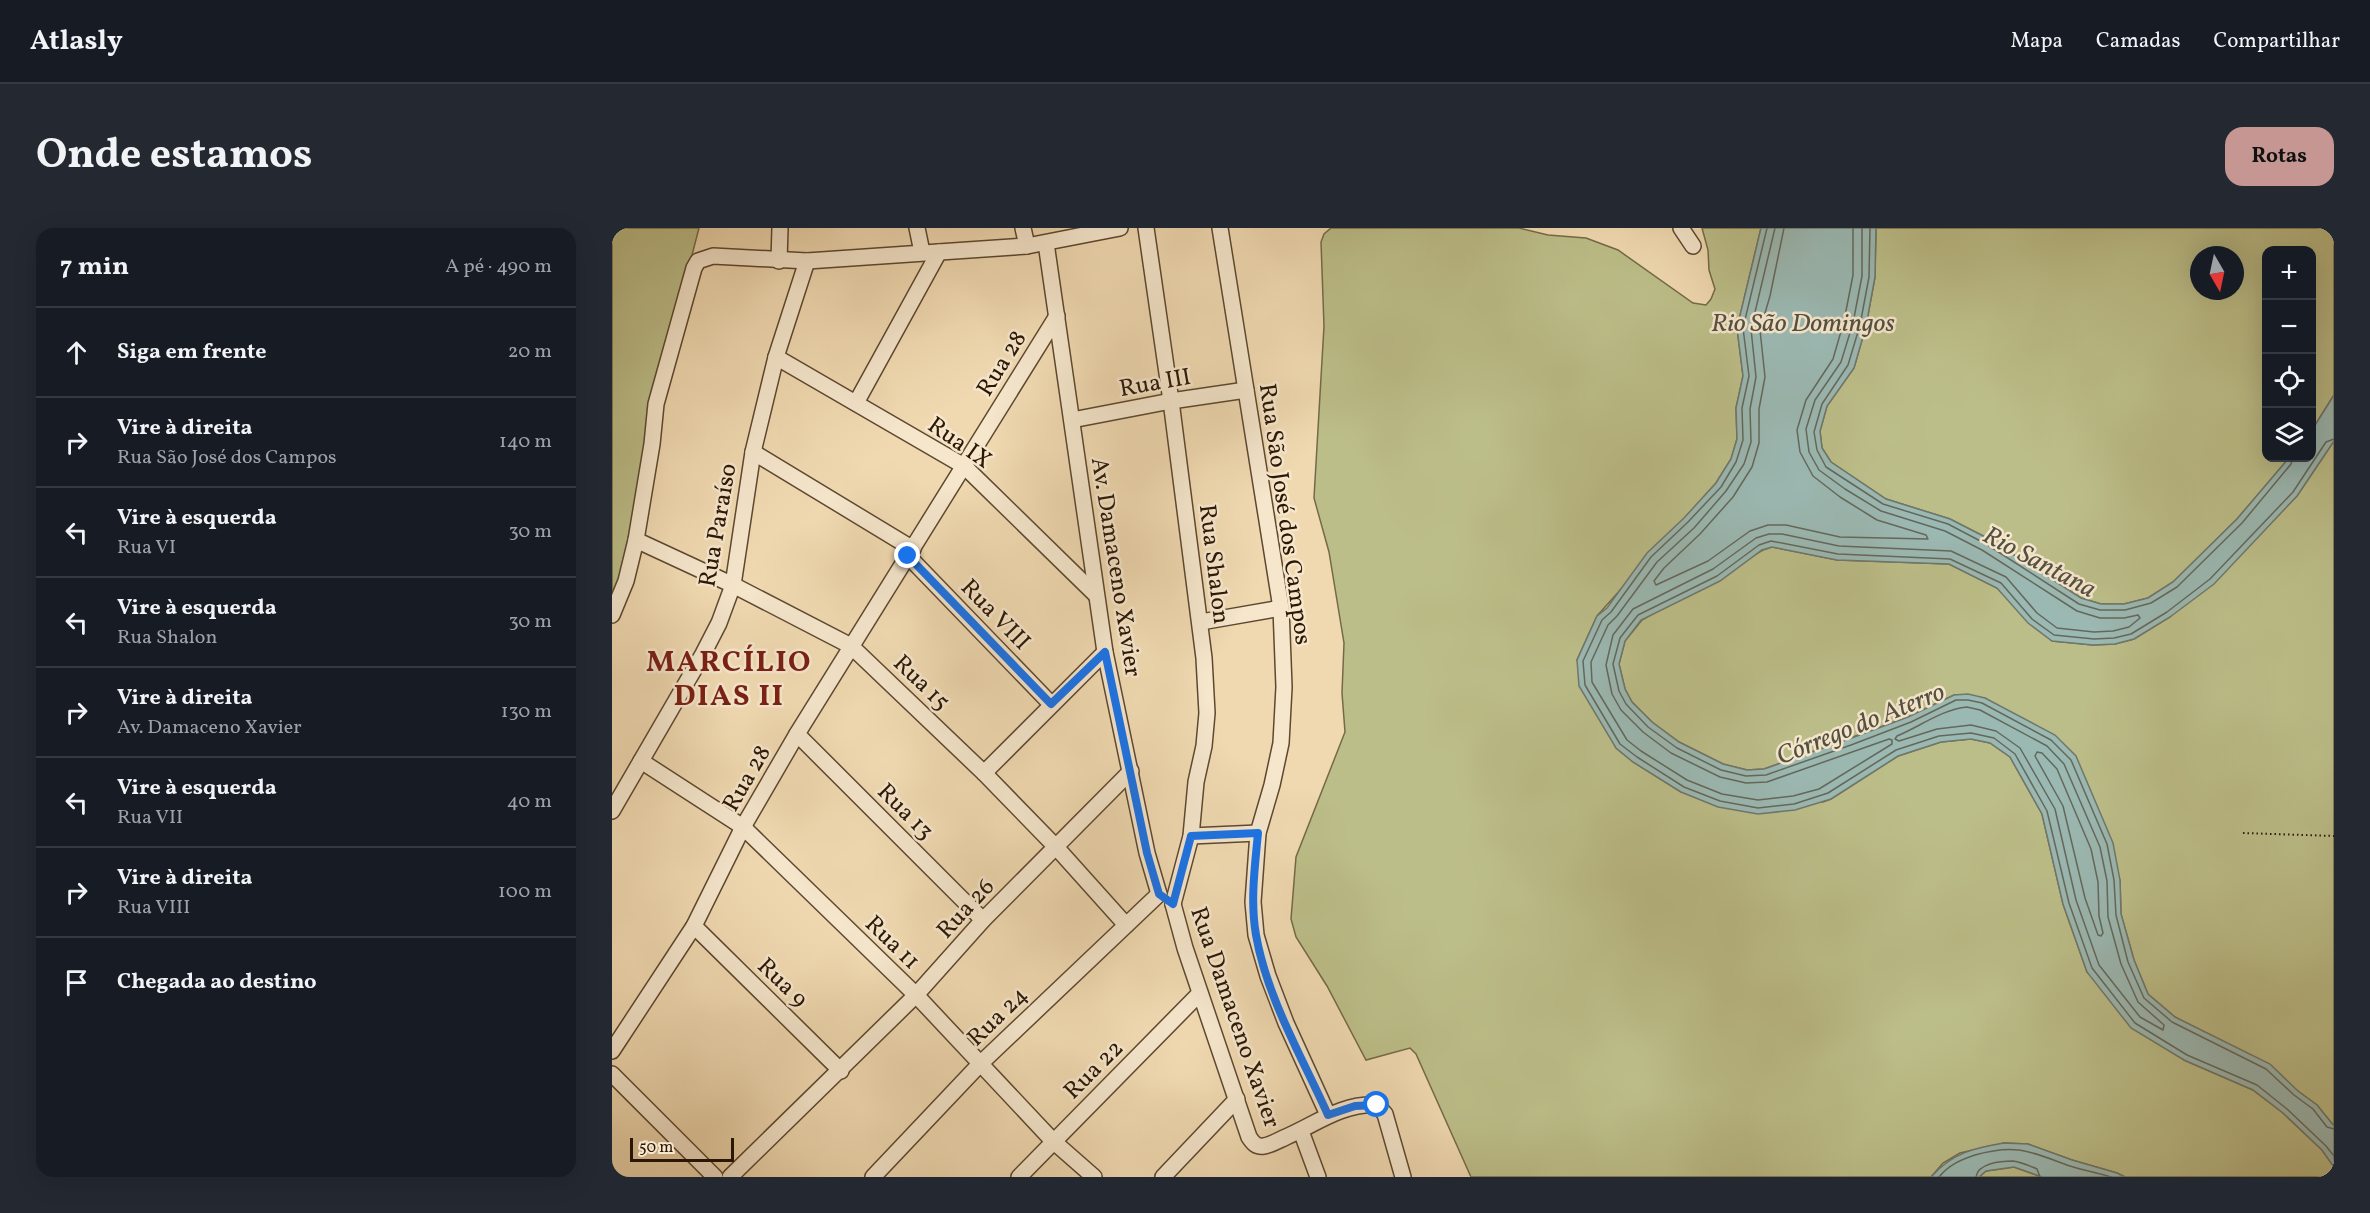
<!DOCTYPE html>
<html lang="pt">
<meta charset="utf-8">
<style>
:root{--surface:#171b24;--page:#242831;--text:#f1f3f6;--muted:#9ea1a6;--line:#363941;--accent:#c59692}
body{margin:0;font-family:Vollkorn,serif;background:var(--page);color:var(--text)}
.controls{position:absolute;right:18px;top:18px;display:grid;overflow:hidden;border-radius:12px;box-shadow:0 6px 24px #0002}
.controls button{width:54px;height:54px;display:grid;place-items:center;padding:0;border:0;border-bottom:2px solid var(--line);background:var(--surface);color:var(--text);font:30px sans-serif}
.compass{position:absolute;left:1578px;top:18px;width:54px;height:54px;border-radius:50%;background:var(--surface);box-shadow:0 6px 24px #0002;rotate:171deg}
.scale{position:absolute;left:18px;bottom:15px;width:104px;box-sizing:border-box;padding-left:6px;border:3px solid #2c1705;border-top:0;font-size:16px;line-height:21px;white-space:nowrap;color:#2c1705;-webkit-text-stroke:4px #f5e6cc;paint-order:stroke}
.stop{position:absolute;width:18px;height:18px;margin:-14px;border:4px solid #1a73e8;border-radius:50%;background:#fff}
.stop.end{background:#1a73e8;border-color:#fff;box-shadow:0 2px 6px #0008}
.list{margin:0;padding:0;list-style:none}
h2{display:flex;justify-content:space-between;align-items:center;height:78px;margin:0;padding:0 24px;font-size:26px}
h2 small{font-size:20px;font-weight:400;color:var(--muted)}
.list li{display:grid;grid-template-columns:39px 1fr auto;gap:18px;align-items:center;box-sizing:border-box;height:90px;padding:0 24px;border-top:2px solid var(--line)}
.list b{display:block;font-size:22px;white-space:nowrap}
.list p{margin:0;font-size:20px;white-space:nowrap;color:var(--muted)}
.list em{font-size:20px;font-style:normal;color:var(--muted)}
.icon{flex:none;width:33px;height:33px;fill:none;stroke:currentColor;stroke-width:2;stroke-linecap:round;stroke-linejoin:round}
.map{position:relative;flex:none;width:1722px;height:949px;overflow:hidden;border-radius:18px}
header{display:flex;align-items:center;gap:36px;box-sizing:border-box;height:84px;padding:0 30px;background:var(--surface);border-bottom:2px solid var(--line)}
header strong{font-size:28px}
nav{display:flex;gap:33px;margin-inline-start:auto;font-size:21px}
.intro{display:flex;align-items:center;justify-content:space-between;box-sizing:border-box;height:144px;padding:0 36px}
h1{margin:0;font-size:42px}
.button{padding:15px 27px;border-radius:18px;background:var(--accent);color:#111;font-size:21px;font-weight:700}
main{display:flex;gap:36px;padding:0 36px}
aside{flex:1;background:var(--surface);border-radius:18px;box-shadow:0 6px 24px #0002}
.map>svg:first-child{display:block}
</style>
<header>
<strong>Atlasly</strong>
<nav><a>Mapa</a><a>Camadas</a><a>Compartilhar</a></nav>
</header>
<div class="intro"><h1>Onde estamos</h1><a class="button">Rotas</a></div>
<main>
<aside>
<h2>7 min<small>A pé · 490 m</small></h2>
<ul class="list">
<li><svg class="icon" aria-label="ahead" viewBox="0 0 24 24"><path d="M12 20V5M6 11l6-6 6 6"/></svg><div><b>Siga em frente</b></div><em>20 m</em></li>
<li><svg class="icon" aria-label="right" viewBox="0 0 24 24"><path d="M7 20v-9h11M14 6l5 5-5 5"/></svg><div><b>Vire à direita</b><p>Rua São José dos Campos</p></div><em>140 m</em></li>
<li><svg class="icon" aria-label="left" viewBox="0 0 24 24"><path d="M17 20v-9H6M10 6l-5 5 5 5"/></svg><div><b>Vire à esquerda</b><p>Rua VI</p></div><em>30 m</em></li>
<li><svg class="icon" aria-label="left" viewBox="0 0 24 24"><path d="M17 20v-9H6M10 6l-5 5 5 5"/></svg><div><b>Vire à esquerda</b><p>Rua Shalon</p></div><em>30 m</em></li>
<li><svg class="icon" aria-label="right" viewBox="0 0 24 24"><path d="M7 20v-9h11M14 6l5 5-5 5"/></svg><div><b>Vire à direita</b><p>Av. Damaceno Xavier</p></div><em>130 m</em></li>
<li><svg class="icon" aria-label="left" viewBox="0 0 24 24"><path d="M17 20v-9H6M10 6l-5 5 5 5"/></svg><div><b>Vire à esquerda</b><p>Rua VII</p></div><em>40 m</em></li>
<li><svg class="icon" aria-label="right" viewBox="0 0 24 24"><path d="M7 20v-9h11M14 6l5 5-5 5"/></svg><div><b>Vire à direita</b><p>Rua VIII</p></div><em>100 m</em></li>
<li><svg class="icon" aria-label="arrive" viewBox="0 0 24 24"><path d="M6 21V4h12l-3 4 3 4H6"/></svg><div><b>Chegada ao destino</b></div></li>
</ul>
</aside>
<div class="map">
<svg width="1722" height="949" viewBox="0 0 1722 949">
<rect width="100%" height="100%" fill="#f0d9b1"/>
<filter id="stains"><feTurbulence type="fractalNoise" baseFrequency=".00333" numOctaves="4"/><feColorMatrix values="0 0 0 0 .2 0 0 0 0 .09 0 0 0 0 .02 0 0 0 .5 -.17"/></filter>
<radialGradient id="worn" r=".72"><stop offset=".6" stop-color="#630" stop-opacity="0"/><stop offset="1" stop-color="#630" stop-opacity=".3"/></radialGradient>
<g fill="#bcbe89" stroke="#746a47" stroke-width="1.5" fill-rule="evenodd">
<path d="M0,0H87L65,85L28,273L0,380Z"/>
<path d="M719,0H907L936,7L974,10L1006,22L1081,75L1094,77L1099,71L1103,61L1097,42L1096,22L1090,0H1149L1125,100L1131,148L1124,180L1125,211L1119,231L1104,255L985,388L965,432L1004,520L1021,534L1069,564L1211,574L1219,571L1286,528L1329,514L1359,511L1378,515L1398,529L1430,586L1451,676L1475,744L1572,832L1641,862L1671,885L1710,922L1722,939V949H1513L1505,945L1460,932L1416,916L1392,915L1348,925L1331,935L1319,949H859L804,826L798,820L754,832L715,758L684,709L679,691L684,629L733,504L730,465L732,415L717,324L702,270L712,98L709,14L712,6Z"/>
<path d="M1264,0H1722V167L1700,202V22H1654V230H1677L1625,291L1561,354L1536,370L1512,376H1489L1469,370L1377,311L1338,291L1274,271L1219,234L1210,220L1208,203L1215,178L1242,140L1254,98L1263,49ZM1587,27H1623V63H1587Z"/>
<path d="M1722,213V898L1705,877L1686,863L1563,789L1536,766L1522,732L1509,686L1508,652L1383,476L1373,470L1342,467L1296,489L1152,541L1135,542L1111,536L1067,514L1040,494L1020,474L1013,461L1007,436L1013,413L1030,392L1151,322L1160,319L1225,332L1337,336L1385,360L1440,413L1481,417L1503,416L1522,411L1558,389L1685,268Z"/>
<path d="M1402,939L1430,949H1367L1374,943Z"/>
</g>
<g fill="#9bb9b3" stroke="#6f786d" stroke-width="1.5">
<path d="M1149,0H1264L1263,49L1254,98L1242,140L1215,178L1208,203L1210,220L1219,234L1274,271L1338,291L1377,311L1469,370L1489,376H1512L1536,370L1561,354L1625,291L1677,230H1700V202L1722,167V213L1685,268L1602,356L1558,389L1522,411L1503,416L1481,417L1440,413L1416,395L1385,360L1337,336L1225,332L1160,319L1150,322L1108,353L1029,392L1013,413L1007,436L1013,461L1020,474L1040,494L1067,514L1111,536L1135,542L1152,541L1237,511L1296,489L1342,467L1356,466L1373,470L1443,507L1464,528L1501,615L1508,652L1509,686L1522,732L1536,766L1563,789L1658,836L1686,863L1705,877L1722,898V939L1710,922L1671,885L1641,862L1572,832L1519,800L1475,744L1451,676L1430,586L1398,529L1378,515L1359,511L1329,514L1286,528L1219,571L1183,582L1146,586L1106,579L1069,564L1021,534L1004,520L967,458L965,432L985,388L995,380L1035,325L1072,290L1104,255L1119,231L1125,211L1124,180L1131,148L1125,100Z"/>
<path d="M1392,915L1416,916L1460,932L1505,945L1513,949H1430L1402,939L1374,943L1367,949H1319C1340,925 1362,920 1392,915Z"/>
</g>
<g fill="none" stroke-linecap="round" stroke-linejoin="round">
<g stroke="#64685c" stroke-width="1.5">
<path d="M1155,0L1131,100L1137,148L1130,180L1131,212L1124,234L1109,259L1076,294L1039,329L999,384L990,392L971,433L973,457L1008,516L1025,529L1072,559L1108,573L1146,580L1182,576L1216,565L1284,522L1327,508L1359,505L1382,510L1403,526L1435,583L1457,675L1480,740L1523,795L1575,827L1645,857L1675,881L1714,918L1722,928"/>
<path d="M1163,0L1139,101L1144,149L1138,181L1139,214L1132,236L1114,263L1082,300L1045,334L1005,388L996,397L979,434L980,454L1015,512L1029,523L1075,552L1110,566L1146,572L1181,568L1207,561L1280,516V512L1277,511L1155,554L1134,555L1108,549L1059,525L1031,504L1009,482L1000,466L994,437L1001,407L1021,381L1101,341L1144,310L1157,306H1170L1227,318L1339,323L1394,349L1425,385L1445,400L1482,404L1501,403L1517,399L1528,390L1526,387L1512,390H1488L1465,383L1370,322L1333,303L1269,283L1233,261L1207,242L1197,224L1194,201L1203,172L1229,134L1241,95L1250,48V0"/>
<path d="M1172,0L1158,68L1148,102L1153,149L1147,181V215L1140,239L1121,269L1088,306L1052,340L1042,353L1044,357L1096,333L1138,303L1156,297H1174L1228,309L1316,311L1314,307L1265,292L1228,269L1201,248L1188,224L1185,202L1194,172L1221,131L1232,93L1241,47V0"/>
<path d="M1258,0L1257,49L1248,97L1236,137L1210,176L1202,204L1205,222L1214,239L1271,276L1336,296L1374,316L1467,376L1488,382H1513L1539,375L1565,359L1630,295L1679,236L1681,230"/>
<path d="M1722,211L1714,214L1681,264L1598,351L1555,384L1519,406L1502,410L1482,411L1442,407L1420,391L1389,355L1338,331L1226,326L1159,313L1147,317L1105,348L1026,387L1008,410L1001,436L1007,463L1014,476L1036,499L1065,520L1109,542L1134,548L1154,547L1239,517L1299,494L1344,472H1356L1370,475L1439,512L1459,532L1495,616L1502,652L1504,687L1516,734L1532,770L1560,794L1654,841L1682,867L1701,881L1715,899L1722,901"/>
<path d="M1355,479L1368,482L1435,518L1452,536L1488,619L1495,653L1496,689L1509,736L1526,774L1552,797L1551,802L1528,789L1487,737L1464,672L1443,581L1408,520L1384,503L1359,497L1325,501L1287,513L1283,511L1285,508C1307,499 1331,481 1355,479Z"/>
<path d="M1425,524L1430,525L1445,541L1479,621L1486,654L1487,688L1491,705L1489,708L1486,707L1473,670L1451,578L1423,528Z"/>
<path d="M1327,949C1337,937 1348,932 1363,927C1405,915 1419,924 1458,938C1471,942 1485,945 1499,949"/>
<path d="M1364,949C1366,935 1389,933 1401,933C1409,934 1418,938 1425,941L1428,949"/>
</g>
<defs>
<g id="minor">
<path d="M305,0L310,24"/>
<path d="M411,0L415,18"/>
<path d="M534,0L559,173L592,430L595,485L592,518L584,554L579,608L561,676"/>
<path d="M608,0L669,380L672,459L669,515L660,557L646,605L641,674L644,707L656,748L674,795L716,887"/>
<path d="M1069,0L1081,18"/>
<path d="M434,15L493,424L535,625L547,666"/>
<path d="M167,33L168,0"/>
<path d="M164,129L352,238L484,367"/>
<path d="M244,175L327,24"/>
<path d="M460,192L559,173L634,162"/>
<path d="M141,224L301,321"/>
<path d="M24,312L121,357L239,418L372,545L444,619L514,697"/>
<path d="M296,328L439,476"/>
<path d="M0,387L14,353L24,312L40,216L44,176L82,40L86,33L101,28L195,33L415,18L508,0"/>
<path d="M589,394L669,380"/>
<path d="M185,506L371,692"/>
<path d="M29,533L131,599L304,767L441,913L482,949"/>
<path d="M372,545L493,424"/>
<path d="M0,583L91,426L107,395L121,357L141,224L164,129L195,33"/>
<path d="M579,608L646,605"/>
<path d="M561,676L573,720L637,909C641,915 644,919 652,918C659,917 667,912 674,909C704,896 730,875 765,877L773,886L791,949"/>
<path d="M82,698L229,843"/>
<path d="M0,823L82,698L131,599L185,506L445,88"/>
<path d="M0,846L103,949"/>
<path d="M689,903L706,949"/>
<path d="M118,949L304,767L371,692L519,543"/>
<path d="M261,949L368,836L547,666"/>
<path d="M407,949L588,765"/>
<path d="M551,949L625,871"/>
</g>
</defs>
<use href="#minor" stroke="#5d4830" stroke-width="18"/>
<path stroke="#2c1705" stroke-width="2" stroke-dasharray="1.5 3" stroke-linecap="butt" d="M1631,605L1722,608"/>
<use href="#minor" stroke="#f5e6cc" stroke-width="15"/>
</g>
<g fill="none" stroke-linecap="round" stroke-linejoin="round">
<path stroke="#1a73e8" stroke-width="8" d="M296,328L439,476L493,424L535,625L547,666L561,676L579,608L646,605C643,638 638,673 644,707C655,770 690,829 716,887L743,878L765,877"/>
</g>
<g text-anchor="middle" stroke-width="5" stroke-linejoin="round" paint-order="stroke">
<g font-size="24" fill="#2c1705" stroke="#f5e6cc">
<text transform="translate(389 135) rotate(-58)" y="8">Rua 28</text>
<text transform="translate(543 154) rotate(-10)" y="8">Rua III</text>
<text transform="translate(348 214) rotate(35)" y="8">Rua IX</text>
<text transform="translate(674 286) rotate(82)" y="8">Rua São José dos Campos</text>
<text transform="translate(105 297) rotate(-80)" y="8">Rua Paraíso</text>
<text transform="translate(603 336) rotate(83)" y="8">Rua Shalon</text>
<text transform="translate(505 339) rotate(81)" y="8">Av. Damaceno Xavier</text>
<text transform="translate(384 386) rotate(46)" y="8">Rua VIII</text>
<text transform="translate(310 454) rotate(44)" y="8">Rua 15</text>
<text transform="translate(134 550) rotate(-60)" y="8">Rua 28</text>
<text transform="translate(294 583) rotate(45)" y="8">Rua 13</text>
<text transform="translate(353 680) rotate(-47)" y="8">Rua 26</text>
<text transform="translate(281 714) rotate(44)" y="8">Rua 11</text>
<text transform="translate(171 754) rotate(44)" y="8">Rua 9</text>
<text transform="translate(385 788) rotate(-44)" y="8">Rua 24</text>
<text transform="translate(624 789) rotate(71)" y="8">Rua Damaceno Xavier</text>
<text transform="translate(481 841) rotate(-45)" y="8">Rua 22</text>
</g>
<g font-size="26" font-style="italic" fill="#535042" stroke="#f5e6cc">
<text x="1191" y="103">Rio São Domingos</text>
<text transform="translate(1428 333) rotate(28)" y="9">Rio Santana</text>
<text transform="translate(1248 495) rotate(-22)" y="9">Córrego do Aterro</text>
</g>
<g font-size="30" font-weight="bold" letter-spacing="1.5" fill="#7a1f14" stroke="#f5e6cc">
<text x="117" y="443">MARCÍLIO<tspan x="117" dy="34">DIAS II</tspan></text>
</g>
</g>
<rect width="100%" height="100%" filter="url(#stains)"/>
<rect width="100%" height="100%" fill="url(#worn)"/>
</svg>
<div class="controls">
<button>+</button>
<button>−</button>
<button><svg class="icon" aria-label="locate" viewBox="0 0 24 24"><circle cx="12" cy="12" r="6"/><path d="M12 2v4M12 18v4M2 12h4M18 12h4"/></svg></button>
<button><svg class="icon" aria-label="layers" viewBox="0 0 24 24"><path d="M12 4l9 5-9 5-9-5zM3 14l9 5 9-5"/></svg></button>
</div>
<svg class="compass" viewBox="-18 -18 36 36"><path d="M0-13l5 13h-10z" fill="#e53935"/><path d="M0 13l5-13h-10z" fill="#9ea1a6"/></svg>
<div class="scale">50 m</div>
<div class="stop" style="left:765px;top:877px"></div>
<div class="stop end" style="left:296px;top:328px"></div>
</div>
</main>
